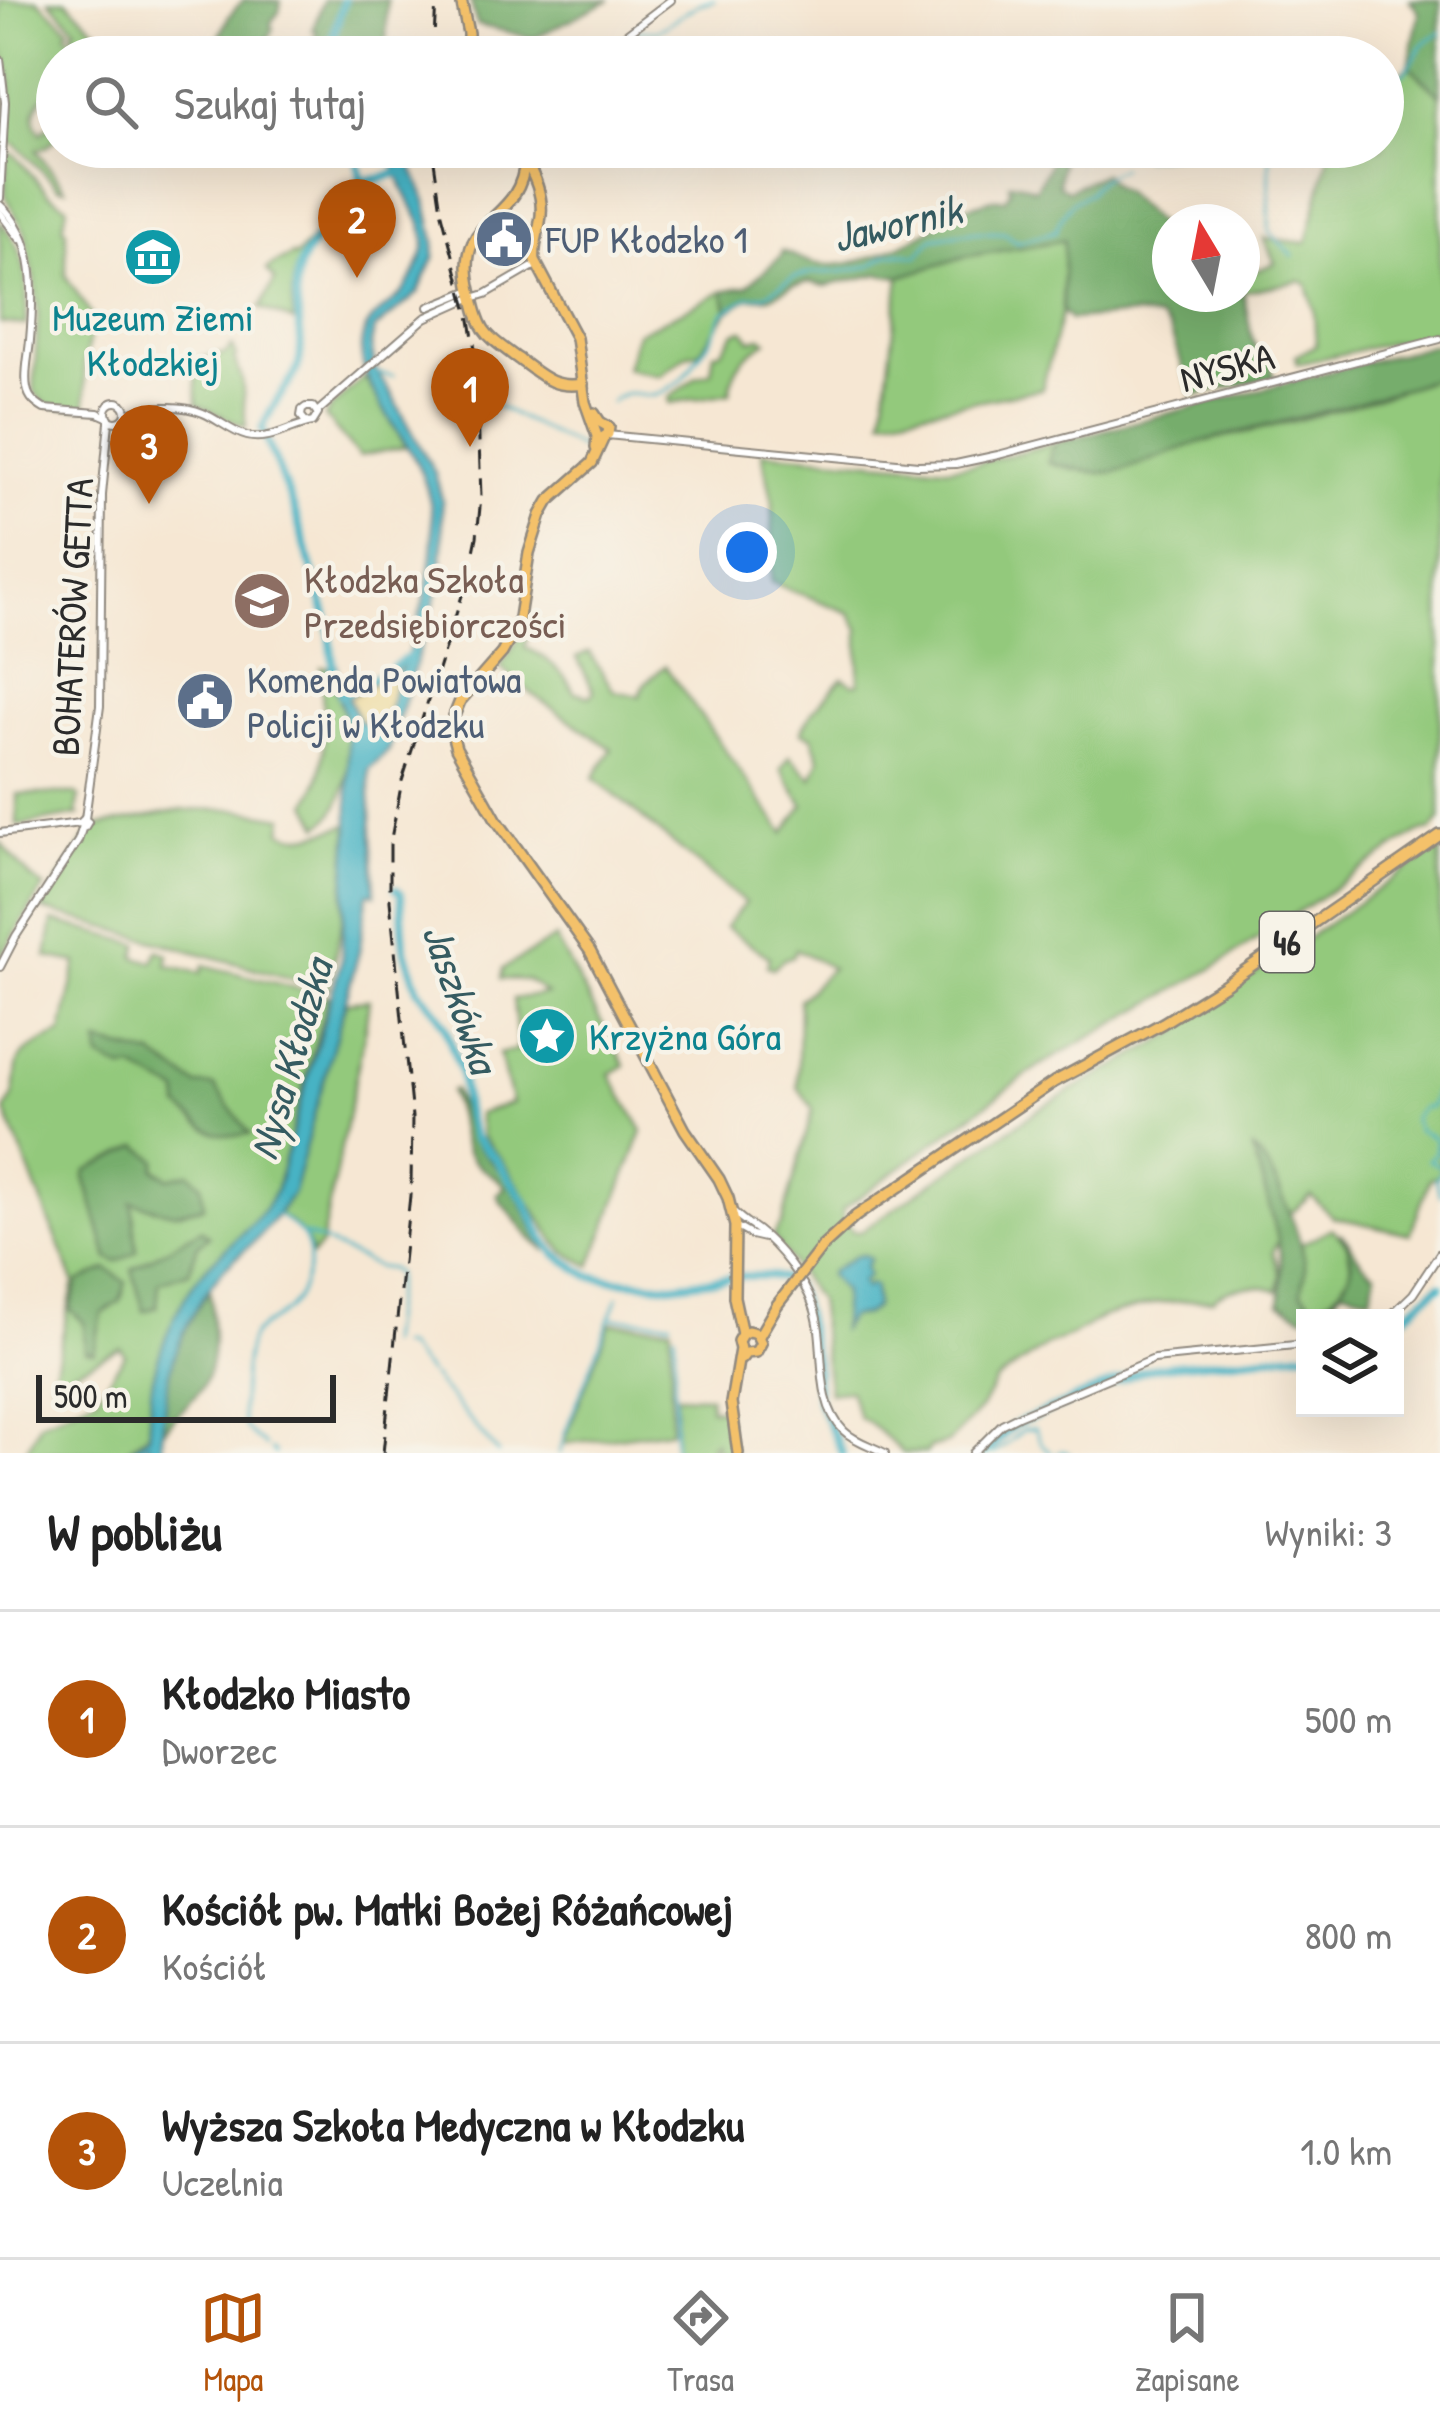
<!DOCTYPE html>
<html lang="pl">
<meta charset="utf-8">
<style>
:root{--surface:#fff;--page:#f6f6f6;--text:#222;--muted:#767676;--line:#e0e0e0;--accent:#b45309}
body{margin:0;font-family:"Patrick Hand",sans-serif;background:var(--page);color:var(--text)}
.controls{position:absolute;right:36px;bottom:36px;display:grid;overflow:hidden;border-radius:0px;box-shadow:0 12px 48px #0002}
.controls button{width:108px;height:108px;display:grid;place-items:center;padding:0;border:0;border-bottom:3px solid var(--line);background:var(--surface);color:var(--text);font:60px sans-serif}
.compass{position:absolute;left:1152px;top:204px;width:108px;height:108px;border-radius:50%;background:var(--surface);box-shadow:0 12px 48px #0002;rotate:350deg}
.scale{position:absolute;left:36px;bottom:30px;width:300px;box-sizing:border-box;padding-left:12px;border:6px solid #2b2b2b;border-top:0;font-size:33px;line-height:42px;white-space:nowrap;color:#2b2b2b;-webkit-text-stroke:9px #f7f3e8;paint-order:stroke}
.you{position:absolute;left:747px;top:552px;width:42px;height:42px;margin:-30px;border:9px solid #fff;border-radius:50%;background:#1a73e8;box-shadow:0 0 0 18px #1a73e833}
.badge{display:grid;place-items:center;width:78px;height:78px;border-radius:50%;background:var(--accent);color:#fff;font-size:39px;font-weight:700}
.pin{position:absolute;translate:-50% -99px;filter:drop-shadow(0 3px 6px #0008)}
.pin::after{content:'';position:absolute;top:63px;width:42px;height:36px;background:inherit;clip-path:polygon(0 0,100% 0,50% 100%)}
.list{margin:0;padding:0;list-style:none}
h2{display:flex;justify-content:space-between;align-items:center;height:156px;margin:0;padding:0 48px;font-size:51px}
h2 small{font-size:39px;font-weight:400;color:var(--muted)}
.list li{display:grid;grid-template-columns:78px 1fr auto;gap:36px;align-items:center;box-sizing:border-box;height:216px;padding:0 48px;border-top:3px solid var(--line)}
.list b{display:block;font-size:45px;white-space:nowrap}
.list p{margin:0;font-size:39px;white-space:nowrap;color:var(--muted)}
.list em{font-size:39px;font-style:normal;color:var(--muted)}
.icon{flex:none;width:66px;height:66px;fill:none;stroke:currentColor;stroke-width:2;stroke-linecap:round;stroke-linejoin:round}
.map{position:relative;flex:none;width:1440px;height:1453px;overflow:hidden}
.search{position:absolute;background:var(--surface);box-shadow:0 12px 48px #0002;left:36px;right:36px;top:36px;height:132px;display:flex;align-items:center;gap:30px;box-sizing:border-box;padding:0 42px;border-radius:66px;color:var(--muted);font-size:45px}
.sheet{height:804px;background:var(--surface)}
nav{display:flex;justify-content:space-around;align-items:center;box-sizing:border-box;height:168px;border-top:3px solid var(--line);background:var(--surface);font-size:33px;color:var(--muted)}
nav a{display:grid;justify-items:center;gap:6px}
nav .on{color:var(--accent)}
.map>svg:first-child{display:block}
</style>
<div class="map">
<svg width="1440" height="1453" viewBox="0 0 1440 1453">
<rect width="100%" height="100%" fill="#f7f3e8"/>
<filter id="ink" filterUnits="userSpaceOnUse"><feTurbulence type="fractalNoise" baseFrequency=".00833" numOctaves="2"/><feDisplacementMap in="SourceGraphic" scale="24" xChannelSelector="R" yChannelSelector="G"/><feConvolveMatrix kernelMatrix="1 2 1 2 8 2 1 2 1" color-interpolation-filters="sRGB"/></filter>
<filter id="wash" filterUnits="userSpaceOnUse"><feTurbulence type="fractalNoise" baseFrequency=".004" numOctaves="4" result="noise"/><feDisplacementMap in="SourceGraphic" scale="48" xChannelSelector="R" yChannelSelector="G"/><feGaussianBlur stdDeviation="2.7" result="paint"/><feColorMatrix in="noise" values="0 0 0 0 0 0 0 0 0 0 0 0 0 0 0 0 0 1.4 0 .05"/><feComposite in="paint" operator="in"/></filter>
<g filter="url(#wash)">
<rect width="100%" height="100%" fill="#f6e7d3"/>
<g fill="#93c97c" stroke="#5f7a54" stroke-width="3" fill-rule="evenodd">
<path d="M0,0H38L69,28L66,33L74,42L66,57H57V92L51,87C39,102 26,116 41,133L48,126L57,137L46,147L36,150L65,188L58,187L17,146L6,140L7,111L11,99V77L0,44Z"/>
<path d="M49,0H66L125,57H74L81,42L72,33L75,27Z"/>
<path d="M1409,66L1440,95V332L1297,364L1296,356L1316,345L1314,311L1307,284L1300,281L1243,292L1242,277L1275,263L1264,238L1307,243L1331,147H1383V89Z"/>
<path d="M7,153L14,154L48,193L67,206L63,227L66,229V276L94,320L84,363L86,408C64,408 48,412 34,391L38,313L35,282L25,232L5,196Z"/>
<path d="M357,195L354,201C311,244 284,255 294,322L260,308L275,280L267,270C273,262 285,261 292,255L295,257Z"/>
<path d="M0,221C29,255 28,282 26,325L0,323Z"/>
<path d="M1065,240L1062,311L1042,389L883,418L900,277L962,257Z"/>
<path d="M723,291L728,311L699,352L687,355L660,376L626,368L637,333Z"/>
<path d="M744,330L751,340L761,337L767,341C743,356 733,364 730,393L670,403L669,398L696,377L711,372L714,352L721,351L735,332Z"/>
<path d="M232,346L236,356L234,359L242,379L246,427L197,404L195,360L226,353Z"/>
<path d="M1440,376V820L1432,830L1417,833L1212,969L1039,1066L843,1209V1219L853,1231L860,1232L1041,1108L1181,1030L1180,1025L1440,847V1174L1430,1179L1410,1234L1333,1217L1311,1196L1291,1213L1273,1252L1281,1275L1278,1291C1260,1283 1227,1285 1213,1299L1156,1303L1103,1317L1071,1336L1047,1345L995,1382L981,1408L948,1443L929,1448L927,1453H903L868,1422L859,1418L849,1390L829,1393L817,1300L773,1236L782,1223L813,1109L798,1087L799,1000L831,968L796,949L793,956L784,959L773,968L767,966L769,957L725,927L745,903L594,778L612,749L536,697L500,667L523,633L527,638L525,648C543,653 567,675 574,692L591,696L594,691L577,658L589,652L614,691L640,696L645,683L665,666L784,833L804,805L781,769L790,756L812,778L820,759L812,736L801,732L812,712L843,678L854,684L859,683V629L850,613L771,582L773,503L762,452L949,467L975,464L1054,443L1048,461C1100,455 1154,451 1206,441C1285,425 1365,404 1440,376Z"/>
<path d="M364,377L406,447L359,456L325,417L331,408Z"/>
<path d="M321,667H329C332,686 342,703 346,721C353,755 349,806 320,826L308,803C332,766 322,710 321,667Z"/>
<path d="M17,794H76L79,797L77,813L79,815L17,826Z"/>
<path d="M234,809L284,817L282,831C304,843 326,830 349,824L343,917L328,989L40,909L93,827L181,810Z"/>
<path d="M0,842L31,878L44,887L0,958Z"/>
<path d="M53,921L139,944L135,957L153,962L158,950L169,955L167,965L201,973L204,965L328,996L276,1190L264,1213L206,1268L166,1337L153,1379L148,1432L124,1453H25L40,1422L97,1396L125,1355L121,1348L52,1381L74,1282L5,1110C23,1089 9,1066 25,1053C35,1045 51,1039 62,1033L77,963L47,957ZM155,1168L168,1178L190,1174L201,1184L204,1206L174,1213L131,1202L108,1257L85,1177L87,1171Z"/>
<path d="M555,938L625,1065L610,1074L643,1131L591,1266L565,1252L555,1241L502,1160L481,1136L478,1114L512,1103L499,1054L518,1050L513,999L546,994L527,980L501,979L503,969Z"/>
<path d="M369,1000L364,1036L321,1245L312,1255C307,1238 294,1223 278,1215L293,1192L324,1074L346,1002Z"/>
<path d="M1332,1228L1347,1244L1352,1272L1332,1297L1318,1306L1301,1293L1304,1277L1301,1244Z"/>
<path d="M610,1323L671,1326V1430L563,1444Z"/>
<path d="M676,1395L710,1396V1408L725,1409L727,1426L724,1429L735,1453H718L714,1441L710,1445L715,1453H674Z"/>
</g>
<g fill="#76ad6c" stroke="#506c4c" stroke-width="3">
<path d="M243,0L281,2L279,12L271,22L273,29L266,43L270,57H223L217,42L229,16Z"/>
<path d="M323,0H387L386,55L310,57L317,31L313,30Z"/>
<path d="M470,0H610L534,38L477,25Z"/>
<path d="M1410,0H1440V95L1409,66L1419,13Z"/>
<path d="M1054,147H1057L1061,165L1058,185L1068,190L1103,173L1112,185L1123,191L1170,236V294H1242V286L1252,338L1260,359L1270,357L1274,377L1193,396L1170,330L1160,319L1136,315L1070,320L1062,311L1064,240L963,257L900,277L880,274L825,286L810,282L792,286L770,297L748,298L728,311L723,291L747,286L781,256L782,251C793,255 806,262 818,264C852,271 915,241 942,221L940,215L993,199H1005L1010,191L1009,183H1019L1035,189L1048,167Z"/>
<path d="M1440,343V376C1365,404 1286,420 1208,440C1176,448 1144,466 1112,472C1091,475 1068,467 1048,462L1054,443Z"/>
<path d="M99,1043L154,1056L197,1085L214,1086L250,1134C214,1139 205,1130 180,1107L179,1093L134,1069L123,1070L100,1058Z"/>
<path d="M454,1090L473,1141L504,1175L521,1201L544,1249C524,1236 515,1215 500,1201L497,1194L505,1187C498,1176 485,1173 475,1163C462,1149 461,1136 458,1119C457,1109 452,1101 450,1091Z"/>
<path d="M139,1146L157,1160L155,1169L168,1178L190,1173L201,1184L204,1206L174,1213L132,1202L137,1251L117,1262L108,1258L85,1177L87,1171Z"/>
<path d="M1253,1150C1273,1165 1303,1240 1305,1265C1306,1274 1302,1283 1302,1293L1318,1306C1349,1287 1363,1266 1340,1233C1358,1248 1353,1260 1376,1273L1371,1296L1343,1289L1327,1305V1316L1302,1315L1280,1303C1289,1250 1266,1201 1253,1150Z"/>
<path d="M201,1229L209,1236L198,1245L189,1272L159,1282L157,1307L144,1311L132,1269Z"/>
<path d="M107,1269L126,1282L120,1302L102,1314L94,1352L85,1351L84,1323L70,1309L78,1282Z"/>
<path d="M210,1289C212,1323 220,1367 196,1395C185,1408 173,1418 163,1432C161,1378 179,1331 210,1289Z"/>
</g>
<path fill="#eeda9e" stroke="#8c8264" stroke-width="3" d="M401,667L390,716L380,730L360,722L347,699Z"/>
<g fill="#47b3c4" stroke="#396f78" stroke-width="3">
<path d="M388,147H404L426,199L435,241L434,258L418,293L374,330L371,344L375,369L391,393L435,473L442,499L443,544L441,575L435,600L389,750L369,770L375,894L369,893L367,899L359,952L293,1192C282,1208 272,1223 259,1237C248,1248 235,1258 224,1269C176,1326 162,1380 162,1453H149L148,1443L135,1453H127L148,1435C150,1416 149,1396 153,1378C161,1342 182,1294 207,1267C232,1240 258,1224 276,1190L341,961L349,829L347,723L329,667L337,665L340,682L360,722L380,729C392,713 390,696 397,677C400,669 406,661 408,652C427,597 446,529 421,472C405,434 361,390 361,348C362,322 380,313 397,298C409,288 425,256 425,241C424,221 412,208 404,191C398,176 393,162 388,147Z"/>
<path d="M864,1255L870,1259L865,1266L868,1276L861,1282L865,1289L870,1284L874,1287L875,1307L865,1315L849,1317L841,1329L843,1292L829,1275L830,1272L855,1256Z"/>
</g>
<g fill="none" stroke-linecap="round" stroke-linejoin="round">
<g stroke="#47b3c4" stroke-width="3">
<path d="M607,57L640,30L657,31L699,4L714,0"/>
<path d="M1383,88C1390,83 1401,76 1407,69C1420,53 1417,44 1440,33"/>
<path d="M1270,151L1269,231L1293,256"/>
<path d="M1194,152C1223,150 1251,152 1279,147"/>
<path d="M1141,158L1187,153"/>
<path d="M693,364L711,339L723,313L748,297L765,295L793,278L811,273L839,272L870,266L887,255L900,253L917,256L933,238L971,232L1005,233L1017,242L1056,231C1058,219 1066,212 1072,202L1089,193C1094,181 1108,174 1121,168"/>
<path d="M377,373L393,376"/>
<path d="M682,379L692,367"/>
<path d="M488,402L581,448L584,445"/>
<path d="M611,402C632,383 640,402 661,393C664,392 677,383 680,381"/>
<path d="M1440,1059L1438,1083L1430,1108H1422L1413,1118L1417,1130L1435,1138L1436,1152L1428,1160L1440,1166"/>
<path d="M1440,1171L1436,1179L1440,1195"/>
<path d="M304,1235L325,1242"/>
<path d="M328,1244L377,1267L390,1269L396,1274L387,1345"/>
<path d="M613,1318L671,1321"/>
<path d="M398,1346L405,1347L429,1374"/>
<path d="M432,1377L498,1453"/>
<path d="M1011,1440L1023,1430L1035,1429L1041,1443L1052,1453"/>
<path d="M265,1446C259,1441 249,1434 245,1427C238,1415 244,1346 252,1336C260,1324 279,1319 289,1308C298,1299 302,1287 306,1275C315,1245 303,1232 278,1215"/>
<path d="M271,1450L275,1453"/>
<path d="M560,1453L565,1432L618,1297"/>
<path d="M674,1453L675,1333"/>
<path d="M993,1453L1008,1443"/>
<path d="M1058,1453L1062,1451L1069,1453"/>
</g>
<g stroke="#47b3c4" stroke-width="8">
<path d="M327,57L344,0"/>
<path d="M362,181L384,178L404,170"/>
<path d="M275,404C281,393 291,383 296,372C311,337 285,296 302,261C313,237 341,218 359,199C364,181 359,165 353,147"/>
<path d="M273,407L262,428L294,509L329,624L334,673"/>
<path d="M341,695L391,669L412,654"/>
<path d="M396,889L401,893L404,946L418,989L437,1012L445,1027L461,1073L465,1109L473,1137L495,1158L511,1181L525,1201L543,1238L556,1254L589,1276L614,1280L672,1285L742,1276H772L785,1279L794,1287L801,1301L815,1362L817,1399L842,1453"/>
<path d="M1395,1323L1440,1285"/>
<path d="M984,1453L1014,1425L1140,1372L1155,1367L1305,1352"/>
</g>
</g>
</g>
<g filter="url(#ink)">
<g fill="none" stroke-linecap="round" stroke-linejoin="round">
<defs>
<g id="minor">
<path d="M596,57L671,0"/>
<path d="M0,59L5,102L0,198"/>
<path d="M0,205C37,238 34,294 30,340C29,355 24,373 27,388C29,399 36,404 44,409L98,413L109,418V422L102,495L100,706L85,819"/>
<path d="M0,213L20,239"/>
<path d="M429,307L471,290"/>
<circle cx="116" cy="412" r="10"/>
<path d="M317,412L425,318L463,301L486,294L536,265"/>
<path d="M126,413C148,407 180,403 203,413C218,419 231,432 247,436C270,442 292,425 313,422L318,414L313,407H306L302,410L301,416L306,422"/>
<path d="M607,435L918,465L956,464L998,455L1440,339"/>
<path d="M84,819L88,822L85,827L80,823Z"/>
<path d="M0,833L80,823"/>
<path d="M0,967L16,936L78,841L83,826"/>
<path d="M735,1213C742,1220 749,1224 757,1230C779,1247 803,1278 813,1305C828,1343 812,1399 844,1431C854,1441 872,1446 885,1453"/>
<path d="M735,1226L751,1235L764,1238"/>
<path d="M1388,1318L1413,1294L1440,1253"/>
<path d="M973,1453L1002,1424L1018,1416L1154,1359L1305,1344"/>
</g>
<g id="major">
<path d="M461,0L468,33V57"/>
<path d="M519,147C531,170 546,195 540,222C538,236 533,247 535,261L576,338L585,402L597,436L596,448"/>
<path d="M525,160C521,226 453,213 471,290C481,333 482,332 517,358C541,375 552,389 583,384"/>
<path d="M594,413L600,422L609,427L608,434L602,438"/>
<path d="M604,437L592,463L549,501L541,515L529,553L518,624L502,653L460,701L454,716L453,737L456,748L496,819L590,951L685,1130L719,1179L728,1198L735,1226L734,1297L742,1334L738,1341L740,1349L731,1403L738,1453"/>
<path d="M856,1216L1054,1082L1163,1023L1224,985L1440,835"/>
<path d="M759,1336L777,1305"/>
<path d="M741,1359L746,1353L756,1352L761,1343L756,1333L748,1331L742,1334"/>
</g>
</defs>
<use href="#minor" stroke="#90897f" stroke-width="10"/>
<use href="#major" stroke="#90897f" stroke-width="14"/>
<use href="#minor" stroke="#fff" stroke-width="6"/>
<use href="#major" stroke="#f4c16a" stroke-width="9"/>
<g stroke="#2b2b2b" stroke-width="3" stroke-dasharray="18 9" stroke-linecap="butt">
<path d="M433,57L436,0"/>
<path d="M383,1453L411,1186L412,1117L390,901V844L402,781L470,571L477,537L481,497L476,355L470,320L441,210L432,147"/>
</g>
<defs>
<path id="major-bridge" d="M777,1305L822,1247L856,1216"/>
</defs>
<use href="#major-bridge" stroke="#90897f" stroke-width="14" stroke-linecap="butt"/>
<use href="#major-bridge" stroke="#f4c16a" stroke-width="9"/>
</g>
</g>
<defs>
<symbol id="civic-disc" viewBox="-11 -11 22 22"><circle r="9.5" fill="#5c6f8a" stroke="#f7f3e8"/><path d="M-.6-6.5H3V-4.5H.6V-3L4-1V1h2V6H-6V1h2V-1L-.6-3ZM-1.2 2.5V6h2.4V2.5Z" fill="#fff"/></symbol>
<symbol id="museum-disc" viewBox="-11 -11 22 22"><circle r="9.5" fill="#0f9aa8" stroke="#f7f3e8"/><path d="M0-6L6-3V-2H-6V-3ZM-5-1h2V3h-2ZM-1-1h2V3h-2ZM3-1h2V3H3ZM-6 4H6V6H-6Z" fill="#fff"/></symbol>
<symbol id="school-disc" viewBox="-11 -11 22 22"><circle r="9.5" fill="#8d6e63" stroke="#f7f3e8"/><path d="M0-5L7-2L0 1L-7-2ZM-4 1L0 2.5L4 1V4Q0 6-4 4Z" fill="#fff"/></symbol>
<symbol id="sight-disc" viewBox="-11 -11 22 22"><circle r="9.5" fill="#0f9aa8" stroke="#f7f3e8"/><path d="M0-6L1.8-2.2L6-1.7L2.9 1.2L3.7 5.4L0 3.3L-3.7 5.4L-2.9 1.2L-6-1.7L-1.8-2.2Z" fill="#fff"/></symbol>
</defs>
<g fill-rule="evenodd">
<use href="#civic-disc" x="471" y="206" width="66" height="66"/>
<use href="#museum-disc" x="120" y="224" width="66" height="66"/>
<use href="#school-disc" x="229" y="568" width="66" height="66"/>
<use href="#civic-disc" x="172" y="668" width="66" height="66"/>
<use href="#sight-disc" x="514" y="1003" width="66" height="66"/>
</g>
<g text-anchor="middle" stroke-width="9" stroke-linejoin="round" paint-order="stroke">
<rect fill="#f7f3e8" stroke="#686764" stroke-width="3" x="1260" y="912" width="54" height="60" rx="9"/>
<g font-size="36" font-weight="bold" fill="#2b2b2b">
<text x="1287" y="955">46</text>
</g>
<g font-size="39" fill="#4e5e75" stroke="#f7f3e8" text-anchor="start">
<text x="546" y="253">FUP Kłodzko 1</text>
<text x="247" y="693">Komenda Powiatowa<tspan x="247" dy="45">Policji w Kłodzku</tspan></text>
</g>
<g font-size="39" fill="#0d838f" stroke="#f7f3e8">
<text x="153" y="331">Muzeum Ziemi<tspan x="153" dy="45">Kłodzkiej</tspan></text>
<text x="589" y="1050" text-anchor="start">Krzyżna Góra</text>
</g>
<g font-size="39" fill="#2b2b2b" stroke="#f7f3e8">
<text transform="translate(1227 367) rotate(-15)" y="14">NYSKA</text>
<text transform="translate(72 617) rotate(-87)" y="14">BOHATERÓW GETTA</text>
</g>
<g font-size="39" fill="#785e54" stroke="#f7f3e8" text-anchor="start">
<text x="304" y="593">Kłodzka Szkoła<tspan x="304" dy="45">Przedsiębiorczości</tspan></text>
</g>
<g font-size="42" font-style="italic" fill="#355b61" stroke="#f7f3e8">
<text transform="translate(897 223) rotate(-13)" y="15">Jawornik</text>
<text transform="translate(461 998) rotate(71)" y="15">Jaszkówka</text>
<text transform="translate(290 1059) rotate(-74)" y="15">Nysa Kłodzka</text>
</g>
</g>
</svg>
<div class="controls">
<button><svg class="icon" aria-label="layers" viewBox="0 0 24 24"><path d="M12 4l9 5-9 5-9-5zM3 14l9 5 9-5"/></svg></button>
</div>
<svg class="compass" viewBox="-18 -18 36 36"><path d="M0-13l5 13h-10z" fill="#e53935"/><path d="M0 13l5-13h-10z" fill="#767676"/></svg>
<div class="scale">500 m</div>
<div class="you"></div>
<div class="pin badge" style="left:470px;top:447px">1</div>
<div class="pin badge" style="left:357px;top:278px">2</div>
<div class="pin badge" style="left:149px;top:504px">3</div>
<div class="search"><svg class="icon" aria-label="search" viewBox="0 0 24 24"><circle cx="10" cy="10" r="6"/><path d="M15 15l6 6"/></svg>Szukaj tutaj</div>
</div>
<section class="sheet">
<h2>W pobliżu<small>Wyniki: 3</small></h2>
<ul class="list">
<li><span class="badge">1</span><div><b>Kłodzko Miasto</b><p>Dworzec</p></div><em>500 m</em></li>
<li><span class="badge">2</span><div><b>Kościół pw. Matki Bożej Różańcowej</b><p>Kościół</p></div><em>800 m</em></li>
<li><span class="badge">3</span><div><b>Wyższa Szkoła Medyczna w Kłodzku</b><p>Uczelnia</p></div><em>1.0 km</em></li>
</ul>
</section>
<nav>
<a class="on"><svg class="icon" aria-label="map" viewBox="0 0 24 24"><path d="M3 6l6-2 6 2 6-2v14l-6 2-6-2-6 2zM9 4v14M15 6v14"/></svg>Mapa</a>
<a><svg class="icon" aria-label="directions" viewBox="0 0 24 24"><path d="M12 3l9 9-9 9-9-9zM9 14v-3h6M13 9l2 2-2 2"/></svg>Trasa</a>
<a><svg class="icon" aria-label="saved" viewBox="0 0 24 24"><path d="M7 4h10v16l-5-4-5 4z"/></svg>Zapisane</a>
</nav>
